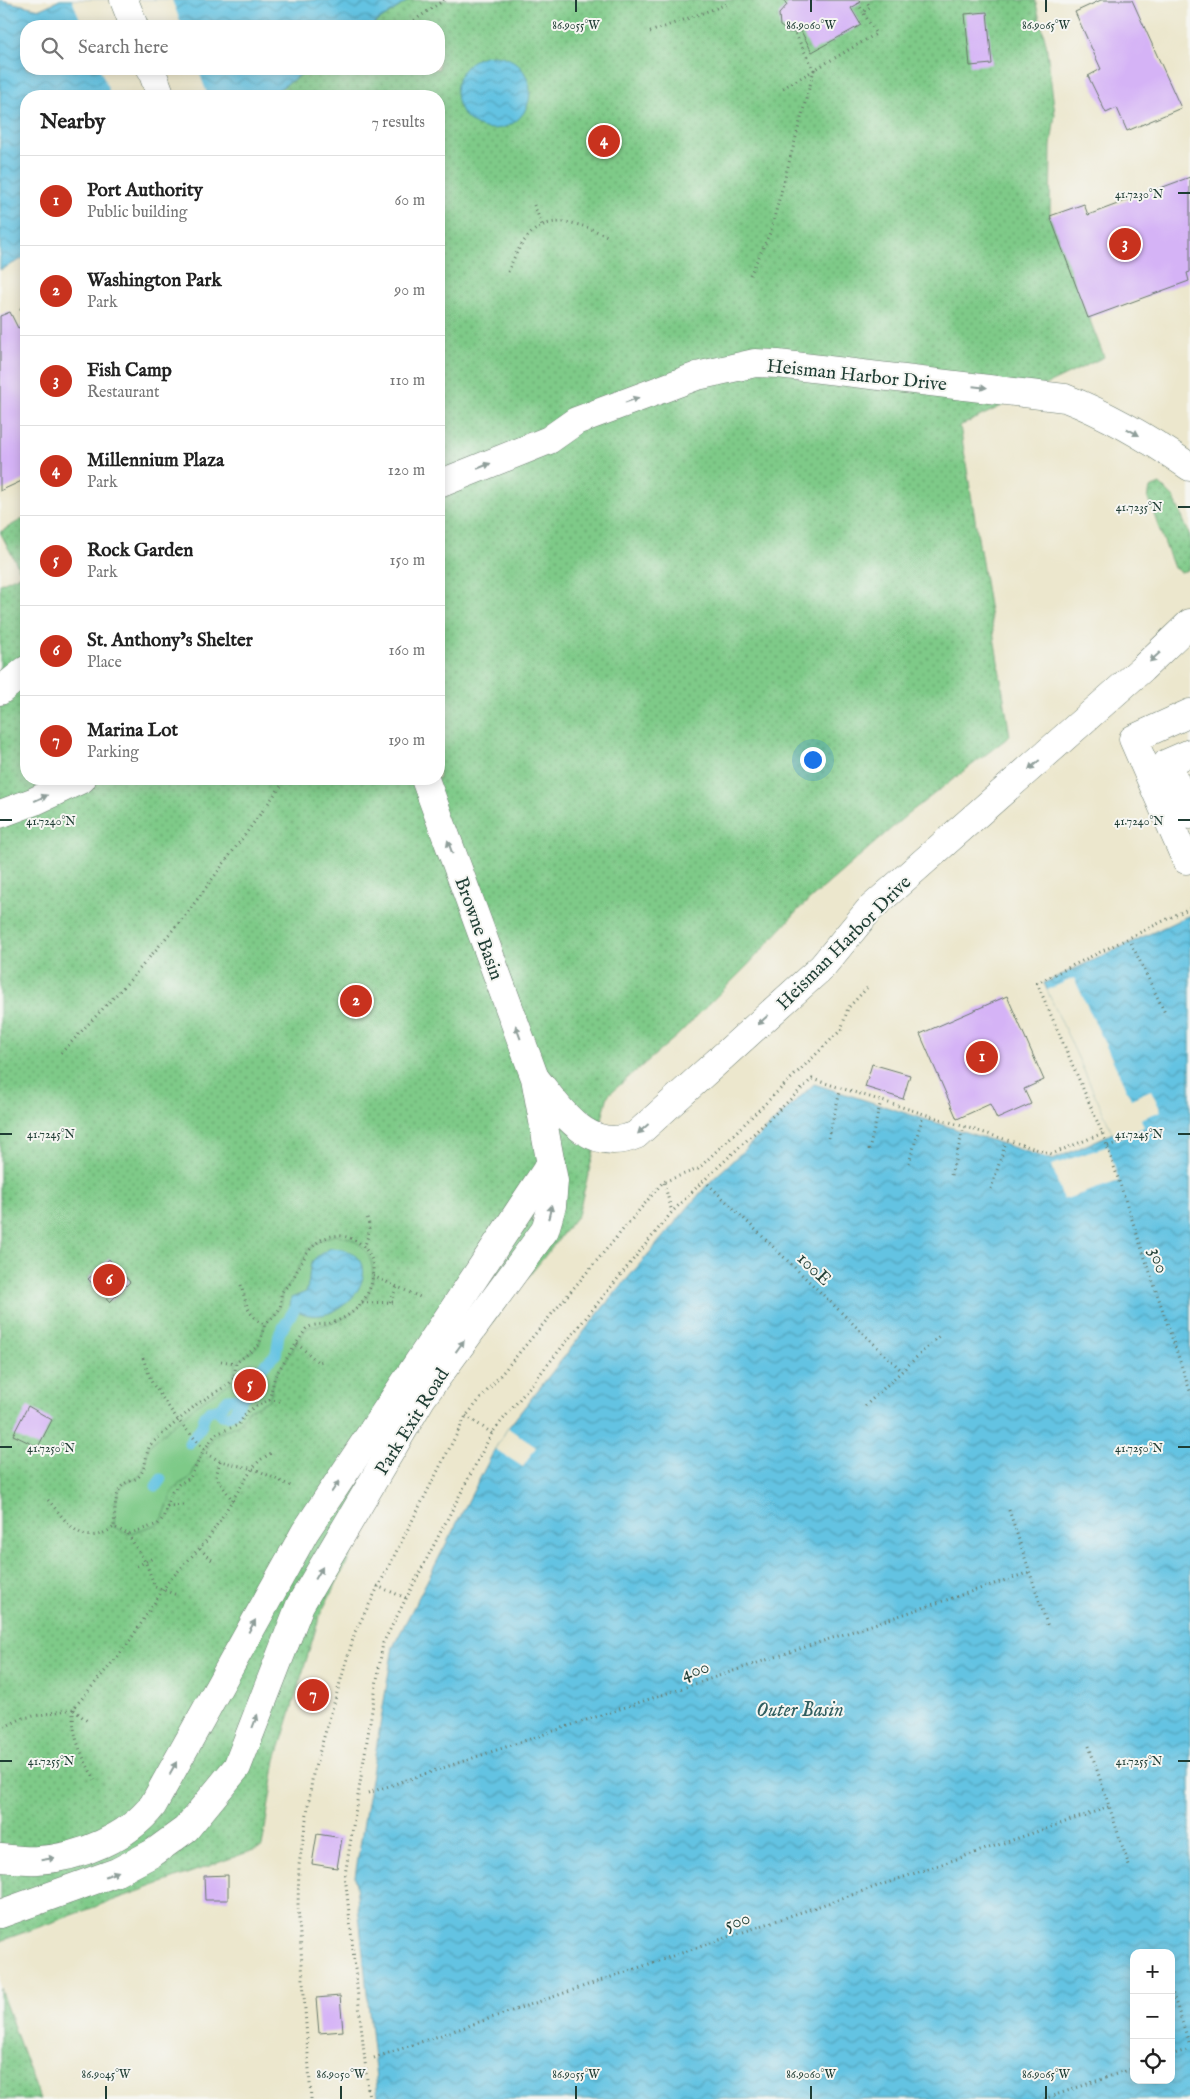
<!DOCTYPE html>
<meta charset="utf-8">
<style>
:root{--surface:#fff;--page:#f6f6f6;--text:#222;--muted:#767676;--line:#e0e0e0;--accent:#c8321e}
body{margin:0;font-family:"IM FELL English",serif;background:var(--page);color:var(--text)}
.controls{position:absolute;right:15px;bottom:15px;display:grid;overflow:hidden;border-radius:10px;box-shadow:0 2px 12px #0003}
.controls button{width:45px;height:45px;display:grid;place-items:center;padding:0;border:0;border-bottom:1px solid var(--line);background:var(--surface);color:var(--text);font:25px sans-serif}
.you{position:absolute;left:812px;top:759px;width:18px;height:18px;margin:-12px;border:4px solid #fff;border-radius:50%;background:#1a73e8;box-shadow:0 0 0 8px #1a73e833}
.badge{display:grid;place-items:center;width:32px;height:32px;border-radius:50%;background:var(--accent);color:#fff;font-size:16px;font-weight:700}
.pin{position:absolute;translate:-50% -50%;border:2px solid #fff;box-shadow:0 1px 5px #0006}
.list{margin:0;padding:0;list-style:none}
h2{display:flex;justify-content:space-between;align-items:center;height:65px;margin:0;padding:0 20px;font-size:21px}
h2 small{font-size:16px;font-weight:400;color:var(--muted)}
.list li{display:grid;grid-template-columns:32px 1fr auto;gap:15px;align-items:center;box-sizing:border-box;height:90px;padding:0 20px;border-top:1px solid var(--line)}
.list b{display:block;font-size:19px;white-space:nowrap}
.list p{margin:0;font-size:16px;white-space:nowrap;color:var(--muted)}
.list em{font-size:16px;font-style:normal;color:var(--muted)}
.icon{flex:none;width:28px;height:28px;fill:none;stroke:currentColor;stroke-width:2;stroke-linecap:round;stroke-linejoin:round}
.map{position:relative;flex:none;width:1190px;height:2099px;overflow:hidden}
.search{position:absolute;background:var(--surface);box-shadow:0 2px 12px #0003;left:20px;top:20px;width:425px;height:55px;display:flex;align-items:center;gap:12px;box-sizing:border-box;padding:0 18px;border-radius:20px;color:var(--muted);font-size:19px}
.panel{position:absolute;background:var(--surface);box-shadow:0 2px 12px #0003;left:20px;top:90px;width:425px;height:695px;border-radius:20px}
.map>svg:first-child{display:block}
</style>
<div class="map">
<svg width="1190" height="2099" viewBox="0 0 1190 2099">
<defs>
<pattern id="grass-dots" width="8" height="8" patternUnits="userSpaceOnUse" patternTransform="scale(1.25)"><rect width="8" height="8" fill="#7eca88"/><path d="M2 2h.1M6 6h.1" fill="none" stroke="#67a570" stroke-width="1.8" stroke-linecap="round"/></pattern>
<pattern id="water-waves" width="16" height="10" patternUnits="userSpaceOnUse" patternTransform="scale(1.25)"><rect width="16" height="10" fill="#63c3e2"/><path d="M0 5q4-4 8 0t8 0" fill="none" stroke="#51a0b8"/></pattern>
</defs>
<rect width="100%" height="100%" fill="#f6f6f2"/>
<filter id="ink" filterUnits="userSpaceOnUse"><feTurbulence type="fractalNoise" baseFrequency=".02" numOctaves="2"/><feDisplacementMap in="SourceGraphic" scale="10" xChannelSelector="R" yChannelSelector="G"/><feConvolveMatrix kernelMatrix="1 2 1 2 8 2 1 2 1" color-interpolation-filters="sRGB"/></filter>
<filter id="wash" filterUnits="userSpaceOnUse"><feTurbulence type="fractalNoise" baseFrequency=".0096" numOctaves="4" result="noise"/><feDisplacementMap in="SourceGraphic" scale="20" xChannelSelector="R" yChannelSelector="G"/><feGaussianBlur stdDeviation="1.12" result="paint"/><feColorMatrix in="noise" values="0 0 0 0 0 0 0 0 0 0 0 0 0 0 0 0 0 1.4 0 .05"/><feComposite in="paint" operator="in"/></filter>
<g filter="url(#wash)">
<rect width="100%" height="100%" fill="#ece7cd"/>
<g fill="url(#grass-dots)" stroke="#4e845e">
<path d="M409,0H1035L1046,43L1055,114L1051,146L1050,216L1104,357L960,426L1010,736L909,813L799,909L747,966L678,1035L608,1095L578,1215L433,1395L320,1615L276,1760L262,1847L0,1941V584L22,574L0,532L26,517V779H439V96H269L309,69H439V26H371Z"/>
<path d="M1160,484L1174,498L1190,536V566L1188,570L1181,572L1174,568L1148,499L1150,488Z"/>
<path d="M0,1989L40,2099H0Z"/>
</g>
<path fill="#7eca88" stroke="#4e845e" d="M335,1235C378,1239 385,1288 353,1312C346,1318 336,1322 328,1324C320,1326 312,1324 306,1329L275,1376L269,1400L249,1410L238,1425L216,1434L204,1450L190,1478L179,1484L172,1492L163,1518L158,1524L128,1534L114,1527C115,1515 114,1493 123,1485C128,1480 136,1481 140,1475C147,1466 145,1455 150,1445L197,1404L229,1384L234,1378L236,1363L259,1345L265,1324L280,1308L282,1292L290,1284L308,1250L321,1240Z"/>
<g fill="url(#water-waves)" stroke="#41808b" fill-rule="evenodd">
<path d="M0,0L40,9L60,0H409L371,26H26V69H309L269,96H26V257L0,270Z"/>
<circle cx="493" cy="92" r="37"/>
<path d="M1190,915V2099H378L355,1876L393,1647L495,1449L508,1428L605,1305L708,1184L814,1084L1053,1160L1113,1133L1044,983ZM1134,1953H1171V2080H1134Z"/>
<path d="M331,1248C404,1251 338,1345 290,1306L291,1298L306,1292C314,1268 301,1263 331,1248Z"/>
</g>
<g fill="#ece7cd">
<path d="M72,0H172L182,26H83Z"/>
<path d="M100,69H198L208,96H111Z"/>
<path d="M1074,978L1131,1099L1151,1090L1161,1111L1141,1119L1144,1127L1116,1140L1047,990Z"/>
<path d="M1108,1146L1119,1181L1063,1200L1052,1165Z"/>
<path d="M508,1428L536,1447L523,1467L495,1449Z"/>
</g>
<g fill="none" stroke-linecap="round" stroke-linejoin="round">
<g stroke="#63c3e2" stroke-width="11">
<path d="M218,1410L228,1399L242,1398"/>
<path d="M189,1443L201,1427L205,1415L210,1410H218L222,1415L228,1416L234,1412L242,1398L254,1390L260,1369L276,1354L279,1334L294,1310"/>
<path d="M156,1486L161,1479"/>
</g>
</g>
<g id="blocks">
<g fill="#d5b3f6">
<path d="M784,0H859L861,2L851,8L861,25L812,52L801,31L795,33L789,32L780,26L779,14L787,5Z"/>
<path d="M1101,0H1132L1181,108L1127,131L1117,108L1106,113L1088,76L1101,69L1075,12Z"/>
<path d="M987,12L992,64L970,66L965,14Z"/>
<path d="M1190,177V272L1187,273L1189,281L1088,318L1050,216L1084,204L1088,215Z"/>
<path d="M10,312L18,328L26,324V479L0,491V316Z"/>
<path d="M1007,996L1044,1080L1024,1089L1031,1104L997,1119L990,1104L957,1119L920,1034Z"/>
<path d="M872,1064L910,1075L903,1099L865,1087Z"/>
<path d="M109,1259L130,1282L110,1302L88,1279Z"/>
<path d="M28,1406L52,1420L38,1447L13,1435Z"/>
<path d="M317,1834L342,1838L337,1868L312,1864Z"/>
<path d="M228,1875V1900H205L204,1876Z"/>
<path d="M340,1996L343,2031L319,2033L316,1998Z"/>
</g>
</g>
</g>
<g filter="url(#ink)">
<use href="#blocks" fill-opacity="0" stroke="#67786a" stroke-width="1"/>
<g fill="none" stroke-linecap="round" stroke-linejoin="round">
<defs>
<g id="minor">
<path d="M124,0L134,26"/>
<path d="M151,69L161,96"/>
<path d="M439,484L549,440L576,421L697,376L755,363L778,364L1065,398C1109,415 1151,440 1190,467"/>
<path d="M0,691L26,670"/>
<path d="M1190,713L1133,739L1186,860L1190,858"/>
<path d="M1190,753L1167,763L1190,815"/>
<path d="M0,814L35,801L82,779"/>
<path d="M536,1079C562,1111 589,1155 636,1135L822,967L869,910L1142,669L1190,623"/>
<path d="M0,1858C13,1859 26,1861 38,1860C79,1858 129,1837 153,1805L305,1532L551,1163"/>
<path d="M0,1914L117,1872L153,1853L186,1829L237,1767L300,1605L422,1398L545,1230L552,1206L554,1181L535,1078L425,779"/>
</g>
</defs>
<use href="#minor" stroke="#67786a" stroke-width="29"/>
<g stroke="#67786a" stroke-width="3" stroke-dasharray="1 4" stroke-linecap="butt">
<path d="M858,3L863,12"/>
<path d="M406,26L444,0"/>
<path d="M650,32L730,3"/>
<path d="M344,70L345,69"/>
<path d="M783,88L876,34L863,12L870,7L866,0"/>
<path d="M534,205L542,225"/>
<path d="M508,272C529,217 556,211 607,236"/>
<path d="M750,275L770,233L814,70L795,33"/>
<path d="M20,308L26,311"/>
<path d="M1190,908L1037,983L1104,1137L1190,1391"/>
<path d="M1131,943L1165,1013"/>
<path d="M61,1053L131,979L188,912L286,779"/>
<path d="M828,1138L840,1092"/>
<path d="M1108,1146L1165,1127"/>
<path d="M869,1150L880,1105"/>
<path d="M909,1163L922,1119"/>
<path d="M951,1175L963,1131"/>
<path d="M664,1183L672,1212"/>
<path d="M708,1184L902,1371"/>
<path d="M991,1189L1005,1145"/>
<path d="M364,1248C368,1236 372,1227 366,1215"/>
<path d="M373,1276L420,1297"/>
<path d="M241,1285C246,1302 247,1317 265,1324L259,1345L236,1363L234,1378L229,1384L197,1404L150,1445C145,1455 147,1466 140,1475C136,1481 128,1480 123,1485C114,1493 115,1515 114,1527L128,1534L158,1524L163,1518L172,1492L179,1484L190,1478L204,1450L216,1434L238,1425L249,1410L269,1400L275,1376L306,1329C312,1324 319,1325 327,1324C340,1321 355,1313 362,1302C370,1292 374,1279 373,1266C370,1242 341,1228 321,1240C304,1251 300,1268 290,1283C288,1286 284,1289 282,1292C280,1296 282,1303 280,1307C278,1313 270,1320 265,1324"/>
<path d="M390,1302L397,1287"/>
<path d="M362,1303L397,1302"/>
<path d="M297,1344L318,1362L325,1361"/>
<path d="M143,1358L152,1383L178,1420L210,1456L220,1461L257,1470L293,1487"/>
<path d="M221,1361L236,1363"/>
<path d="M269,1400L280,1401"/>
<path d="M865,1406L939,1336"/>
<path d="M466,1416L492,1433"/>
<path d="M220,1461L216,1477L233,1501"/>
<path d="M48,1500C68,1522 81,1550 114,1527"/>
<path d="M167,1506L184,1505"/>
<path d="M1009,1510L1048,1627"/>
<path d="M128,1534L146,1563L155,1587L177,1595"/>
<path d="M200,1549L214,1562"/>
<path d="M137,1566L153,1558"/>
<path d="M377,1586L406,1598"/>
<path d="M73,1709C72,1738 82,1756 95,1780"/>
<path d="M74,1710L87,1721"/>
<path d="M0,1729L23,1718L73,1709L127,1645L168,1582L208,1539L252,1469L260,1460L273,1452"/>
<path d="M1089,1746L1129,1866"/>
<path d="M368,1793L1030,1572"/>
<path d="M1171,1989L1190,2045"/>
<path d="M1171,2055L1190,2049"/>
<path d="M374,2058L1109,1807"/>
<path d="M311,2099L298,1905L299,1865L313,1774L355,1632L466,1416L663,1182L698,1169L841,1030L848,1008L867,988"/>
<path d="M369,2099L345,1875L383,1643L492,1433L672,1212L699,1185L812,1079L1052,1154L1103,1133"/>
<path d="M1044,2099L1134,2068"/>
</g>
<use href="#minor" stroke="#fff" stroke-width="28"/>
</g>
<defs><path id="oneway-solid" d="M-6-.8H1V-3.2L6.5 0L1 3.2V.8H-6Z" transform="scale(1.25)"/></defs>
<g fill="#8f9e9a">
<use href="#oneway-solid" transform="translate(980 387) rotate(6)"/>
<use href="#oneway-solid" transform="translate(632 400) rotate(-20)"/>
<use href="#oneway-solid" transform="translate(1133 432) rotate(29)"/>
<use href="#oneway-solid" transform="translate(484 466) rotate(-22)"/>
<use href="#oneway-solid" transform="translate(1155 657) rotate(138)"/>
<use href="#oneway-solid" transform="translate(1034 765) rotate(139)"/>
<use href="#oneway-solid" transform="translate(41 798) rotate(-24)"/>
<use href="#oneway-solid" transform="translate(450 847) rotate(-110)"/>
<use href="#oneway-solid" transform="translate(763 1020) rotate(138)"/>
<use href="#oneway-solid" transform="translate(518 1032) rotate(-110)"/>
<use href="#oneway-solid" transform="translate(643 1129) rotate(138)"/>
<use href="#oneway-solid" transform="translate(550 1212) rotate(-77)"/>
<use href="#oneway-solid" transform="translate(460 1346) rotate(-54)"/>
<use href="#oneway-solid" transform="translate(335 1487) rotate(-56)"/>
<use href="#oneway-solid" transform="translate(319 1573) rotate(-60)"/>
<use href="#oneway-solid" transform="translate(252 1626) rotate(-61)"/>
<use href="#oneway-solid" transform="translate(255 1721) rotate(-69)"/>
<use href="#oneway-solid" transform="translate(173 1768) rotate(-61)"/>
<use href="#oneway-solid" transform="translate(48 1859) rotate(-10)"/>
<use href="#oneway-solid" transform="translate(112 1874) rotate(-21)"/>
</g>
</g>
<path fill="none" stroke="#1f3d34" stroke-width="2" d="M576,0V12M811,0V12M1046,0V12M1178,193H1190M1178,507H1190M0,820H12M1178,820H1190M0,1134H12M1178,1134H1190M0,1447H12M1178,1447H1190M0,1761H12M1178,1761H1190M106,2086V2099M341,2086V2099M576,2086V2099M811,2086V2099M1046,2086V2099"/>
<g text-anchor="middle" stroke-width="4" stroke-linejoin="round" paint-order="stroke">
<g font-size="19" fill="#1f3d34" stroke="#f6f6f2">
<text transform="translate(857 374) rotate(6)" y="7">Heisman Harbor Drive</text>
<text transform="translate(480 928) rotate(70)" y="7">Browne Basin</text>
<text transform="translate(843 942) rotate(-45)" y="7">Heisman Harbor Drive</text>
<text transform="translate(1160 1260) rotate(71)" y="7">300</text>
<text transform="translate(815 1268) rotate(44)" y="7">100E</text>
<text transform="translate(411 1421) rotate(-58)" y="7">Park Exit Road</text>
<text transform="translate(695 1669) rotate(-18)" y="7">400</text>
<text transform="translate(737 1920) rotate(-19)" y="7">500</text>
</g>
<g font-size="20" font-style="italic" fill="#305e60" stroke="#f6f6f2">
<text x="800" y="1716">Outer Basin</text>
</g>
</g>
<g font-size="12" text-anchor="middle" fill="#1f3d34" stroke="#f6f6f2" stroke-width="4" stroke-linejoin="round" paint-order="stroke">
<text x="576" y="29">86.9055°W</text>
<text x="811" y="29">86.9060°W</text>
<text x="1046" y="29">86.9065°W</text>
<text x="1139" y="198">41.7230°N</text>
<text x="1139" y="511">41.7235°N</text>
<text x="51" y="825">41.7240°N</text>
<text x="1139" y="825">41.7240°N</text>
<text x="51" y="1138">41.7245°N</text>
<text x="1139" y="1138">41.7245°N</text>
<text x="1139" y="1452">41.7250°N</text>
<text x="51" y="1452">41.7250°N</text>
<text x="51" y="1765">41.7255°N</text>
<text x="1139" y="1765">41.7255°N</text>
<text x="106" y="2078">86.9045°W</text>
<text x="341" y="2078">86.9050°W</text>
<text x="576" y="2078">86.9055°W</text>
<text x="811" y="2078">86.9060°W</text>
<text x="1046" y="2078">86.9065°W</text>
</g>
</svg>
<div class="controls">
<button>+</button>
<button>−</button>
<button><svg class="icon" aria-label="locate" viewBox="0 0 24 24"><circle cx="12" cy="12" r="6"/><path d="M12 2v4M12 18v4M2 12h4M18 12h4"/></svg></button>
</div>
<div class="you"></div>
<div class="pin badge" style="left:982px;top:1057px">1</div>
<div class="pin badge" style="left:356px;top:1001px">2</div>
<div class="pin badge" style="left:1125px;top:244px">3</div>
<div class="pin badge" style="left:604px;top:141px">4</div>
<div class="pin badge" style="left:250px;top:1385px">5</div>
<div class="pin badge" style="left:109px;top:1280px">6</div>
<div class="pin badge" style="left:313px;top:1695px">7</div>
<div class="search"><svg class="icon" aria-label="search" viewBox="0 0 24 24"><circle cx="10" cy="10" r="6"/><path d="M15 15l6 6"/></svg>Search here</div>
<section class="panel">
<h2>Nearby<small>7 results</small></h2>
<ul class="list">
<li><span class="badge">1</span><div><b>Port Authority</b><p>Public building</p></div><em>60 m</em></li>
<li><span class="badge">2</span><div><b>Washington Park</b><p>Park</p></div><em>90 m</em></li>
<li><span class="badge">3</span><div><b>Fish Camp</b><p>Restaurant</p></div><em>110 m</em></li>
<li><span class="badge">4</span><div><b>Millennium Plaza</b><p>Park</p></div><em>120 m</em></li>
<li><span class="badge">5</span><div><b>Rock Garden</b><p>Park</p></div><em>150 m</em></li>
<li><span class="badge">6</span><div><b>St. Anthony’s Shelter</b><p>Place</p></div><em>160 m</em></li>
<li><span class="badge">7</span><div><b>Marina Lot</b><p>Parking</p></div><em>190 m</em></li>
</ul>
</section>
</div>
